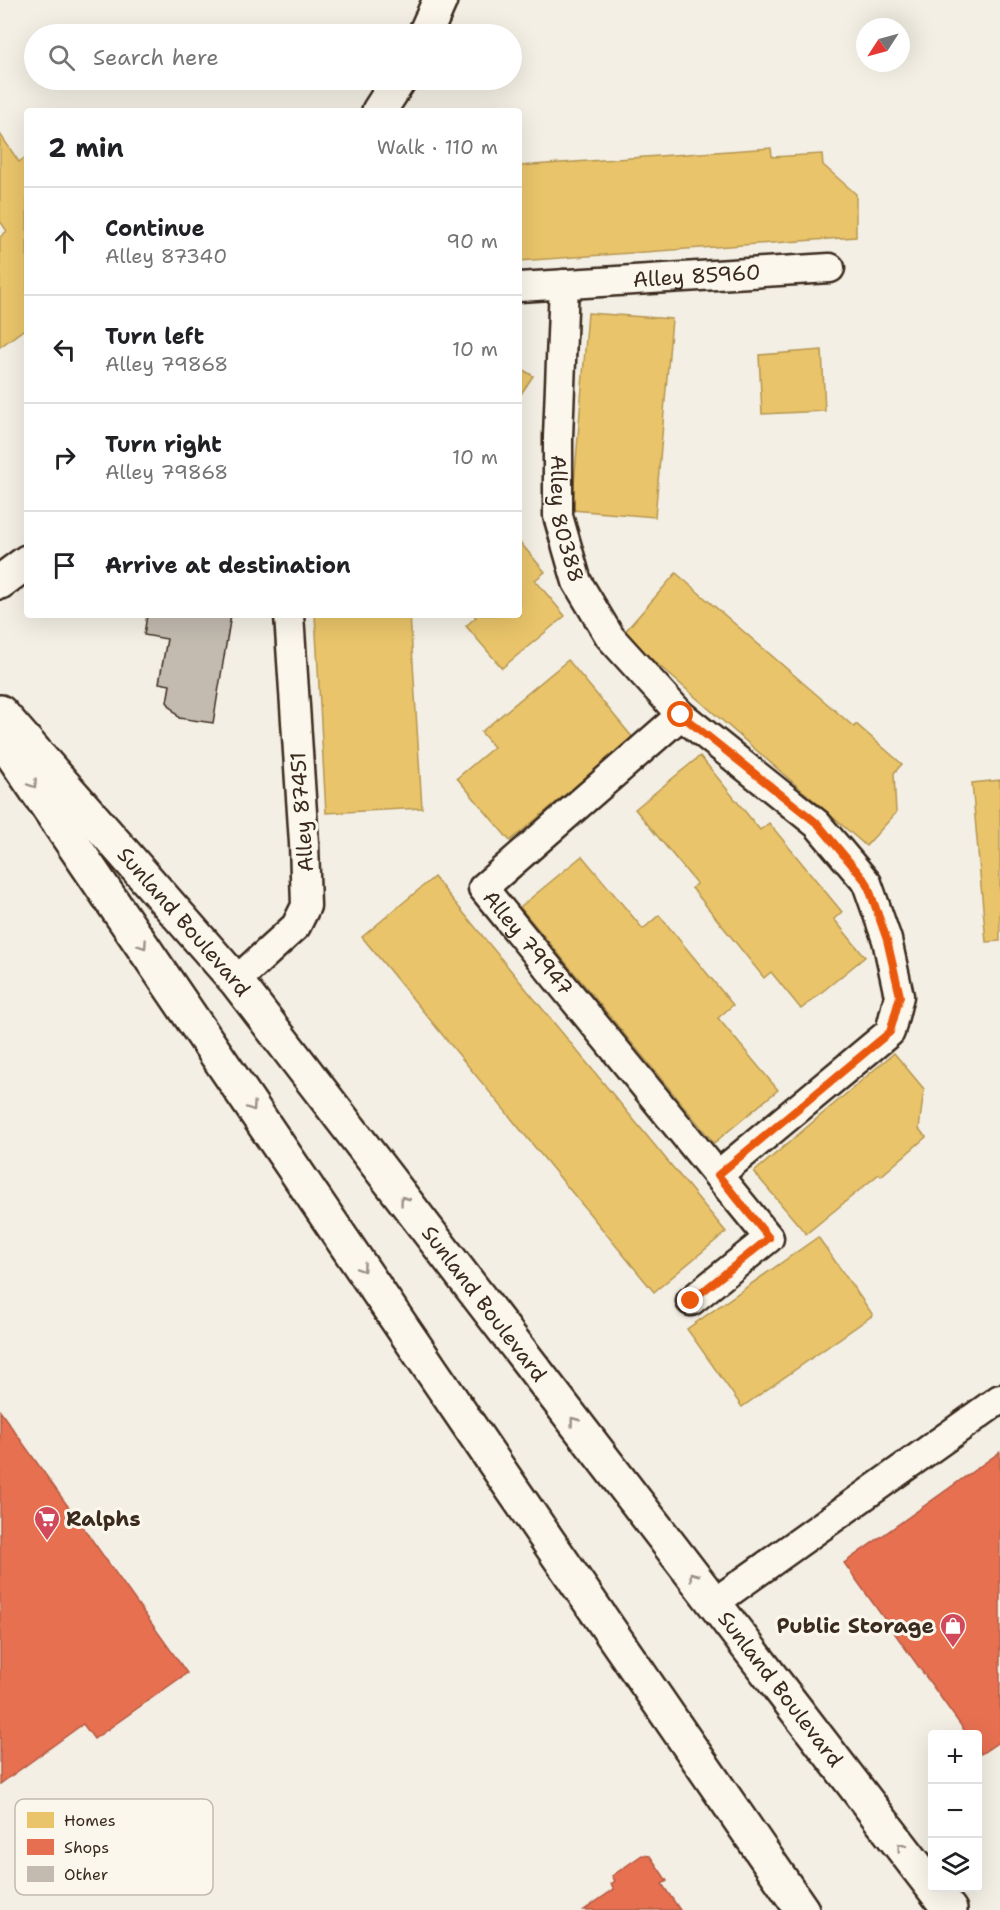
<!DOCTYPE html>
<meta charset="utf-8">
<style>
:root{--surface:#fff;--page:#f2f2f2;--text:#202124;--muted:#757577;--line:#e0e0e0}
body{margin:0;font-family:"Shantell Sans",sans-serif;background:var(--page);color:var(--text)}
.controls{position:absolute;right:18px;bottom:18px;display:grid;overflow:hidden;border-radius:6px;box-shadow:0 6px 24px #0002}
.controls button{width:54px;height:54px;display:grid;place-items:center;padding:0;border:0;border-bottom:2px solid var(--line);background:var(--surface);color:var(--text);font:30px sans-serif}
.compass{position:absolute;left:856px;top:18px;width:54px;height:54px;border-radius:50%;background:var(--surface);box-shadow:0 6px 24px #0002;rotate:234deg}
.stop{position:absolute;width:18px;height:18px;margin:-14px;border:4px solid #ea580c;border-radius:50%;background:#fff}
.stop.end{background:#ea580c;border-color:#fff;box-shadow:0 2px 6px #0008}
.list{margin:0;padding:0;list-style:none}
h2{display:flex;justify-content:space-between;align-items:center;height:78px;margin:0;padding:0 24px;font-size:26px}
h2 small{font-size:20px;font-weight:400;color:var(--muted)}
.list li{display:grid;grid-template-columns:39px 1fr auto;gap:18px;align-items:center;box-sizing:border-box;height:108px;padding:0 24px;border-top:2px solid var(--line)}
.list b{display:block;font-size:22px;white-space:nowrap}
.list p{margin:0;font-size:20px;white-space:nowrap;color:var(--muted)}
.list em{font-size:20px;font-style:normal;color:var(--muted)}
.icon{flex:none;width:33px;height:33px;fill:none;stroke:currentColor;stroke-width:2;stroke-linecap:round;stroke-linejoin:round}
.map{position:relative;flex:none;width:1000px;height:1910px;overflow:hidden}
.search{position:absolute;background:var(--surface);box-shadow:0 6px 24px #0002;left:24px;top:24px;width:498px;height:66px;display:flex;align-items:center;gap:15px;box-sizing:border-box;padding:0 21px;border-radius:33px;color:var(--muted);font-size:22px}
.panel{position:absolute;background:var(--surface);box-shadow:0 6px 24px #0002;left:24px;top:108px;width:498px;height:510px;border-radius:6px}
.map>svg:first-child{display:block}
</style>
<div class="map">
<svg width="1000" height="1910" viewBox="0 0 1000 1910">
<rect width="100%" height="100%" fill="#f3efe4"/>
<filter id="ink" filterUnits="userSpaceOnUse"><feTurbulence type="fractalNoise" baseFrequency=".0167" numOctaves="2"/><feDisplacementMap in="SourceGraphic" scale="12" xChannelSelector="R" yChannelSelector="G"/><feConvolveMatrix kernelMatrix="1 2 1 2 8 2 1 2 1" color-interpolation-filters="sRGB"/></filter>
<g filter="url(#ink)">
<g fill="#e9c46a" stroke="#b59653" stroke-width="1.5">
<path d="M0,134L19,162L27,156V327L0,347V237L7,231L0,221Z"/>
<path d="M771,148L772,157L822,154L823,165L856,194V237L519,261V166Z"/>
<path d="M588,313L672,319L655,517L572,510Z"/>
<path d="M822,350L825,411L762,414L759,355Z"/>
<path d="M519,367L533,376L519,397Z"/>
<path d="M519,541L545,572L535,580L565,616L502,668L466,626L476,617L474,615H519Z"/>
<path d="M676,573L854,727L856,724L902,764L894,773L896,813L866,846L623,634Z"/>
<path d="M315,615H410L422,808L326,813Z"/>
<path d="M568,660L633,738L510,841L457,778L494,747L481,732Z"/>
<path d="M700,756L760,830L769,823L842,912L834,919L865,957L801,1009L771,972L764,978L692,888L697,884L635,809Z"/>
<path d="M1000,780V941L986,942L972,783Z"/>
<path d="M582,856L643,929L659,915L733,1005L718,1018L778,1090L714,1143L520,907Z"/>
<path d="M434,877L726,1232L654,1292L362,937Z"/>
<path d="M894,1053L924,1089L919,1129L926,1137L881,1176L879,1174L806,1234L754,1172Z"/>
<path d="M818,1237L873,1315L742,1407L687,1329Z"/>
</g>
<g fill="#e76f51" stroke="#b35a42" stroke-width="1.5">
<path d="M0,1411L187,1673L94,1739L83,1724L0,1784Z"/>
<path d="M1000,1452V1741L981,1754L978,1749V1734H967L844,1563Z"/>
<path d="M642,1855L650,1856L667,1881L662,1884L680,1910H584L614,1889L611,1884L615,1881L612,1876Z"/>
</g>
<path fill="#c3bbb0" stroke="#3b2a1e" stroke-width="1.5" d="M147,615H231L213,723L179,718L167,702L170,685L159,683L167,639L144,635Z"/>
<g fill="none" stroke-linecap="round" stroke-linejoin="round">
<defs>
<g id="service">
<path id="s1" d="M564,284L558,437V516L577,582L610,637L681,715L817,824L867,883L887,940L899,996L890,1032L718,1175"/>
<path id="s2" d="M519,287L830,268"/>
<path id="s3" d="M681,715L483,888L769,1238L691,1301"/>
<path d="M236,981L296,926L306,906L304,843L289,615"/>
<path d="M714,1603L1000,1399"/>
</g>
<g id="minor">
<path d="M425,34L440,0"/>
<path d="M379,111L399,80"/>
<path d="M0,582L27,562"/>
</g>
<g id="primary">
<path id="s4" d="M0,712L236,981L950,1910"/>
<path d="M9,750L513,1490L802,1910"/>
</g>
</defs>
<use href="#service" stroke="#3b2a1e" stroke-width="33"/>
<use href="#minor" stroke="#3b2a1e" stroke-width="38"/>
<use href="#primary" stroke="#3b2a1e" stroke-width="38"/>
<use href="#service" stroke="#fbf7ec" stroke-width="28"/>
<use href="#minor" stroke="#fbf7ec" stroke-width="33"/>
<use href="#primary" stroke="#fbf7ec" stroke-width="33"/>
</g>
<defs><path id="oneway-chevron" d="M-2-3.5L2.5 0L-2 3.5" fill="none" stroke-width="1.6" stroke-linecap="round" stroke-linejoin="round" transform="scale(1.5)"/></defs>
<g stroke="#9b9085">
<use href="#oneway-chevron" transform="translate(33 784) rotate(56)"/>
<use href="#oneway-chevron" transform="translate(143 945) rotate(56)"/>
<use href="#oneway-chevron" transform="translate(252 1107) rotate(56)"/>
<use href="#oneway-chevron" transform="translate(404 1200) rotate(-127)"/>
<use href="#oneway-chevron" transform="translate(362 1268) rotate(56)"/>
<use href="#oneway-chevron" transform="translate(574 1421) rotate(-127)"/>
<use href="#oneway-chevron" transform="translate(693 1576) rotate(-127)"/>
<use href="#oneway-chevron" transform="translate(901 1847) rotate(-128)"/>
</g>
</g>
<g fill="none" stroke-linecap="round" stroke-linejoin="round" filter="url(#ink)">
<path stroke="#ea580c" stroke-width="8" d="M681,715L818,824L867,883L887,940L900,996L890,1032L718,1175L769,1238L691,1301"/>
</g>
<defs>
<symbol id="supermarket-pin" viewBox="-11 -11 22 30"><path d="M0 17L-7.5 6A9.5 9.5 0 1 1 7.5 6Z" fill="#d1495b" stroke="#fbf7ec"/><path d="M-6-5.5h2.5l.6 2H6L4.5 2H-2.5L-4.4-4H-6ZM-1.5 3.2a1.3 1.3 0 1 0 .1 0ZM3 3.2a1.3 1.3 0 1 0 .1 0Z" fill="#fff"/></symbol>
<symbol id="shop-pin" viewBox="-11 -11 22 30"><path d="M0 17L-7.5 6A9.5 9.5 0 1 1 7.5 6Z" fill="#d1495b" stroke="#fbf7ec"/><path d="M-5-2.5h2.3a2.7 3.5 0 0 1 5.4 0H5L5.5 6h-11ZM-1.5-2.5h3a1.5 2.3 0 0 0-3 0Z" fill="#fff"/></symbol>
</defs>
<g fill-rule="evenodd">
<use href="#supermarket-pin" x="32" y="1504" width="30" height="40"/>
<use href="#shop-pin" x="938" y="1611" width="30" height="40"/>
</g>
<g text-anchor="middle" stroke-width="6" stroke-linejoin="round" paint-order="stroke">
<g font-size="21" fill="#3b2a1e" stroke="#fbf7ec">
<text dy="7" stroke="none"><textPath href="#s2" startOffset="178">Alley 85960</textPath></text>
<text dy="7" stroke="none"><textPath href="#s1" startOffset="236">Alley 80388</textPath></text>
<text transform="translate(302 812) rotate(-94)" y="7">Alley 87451</text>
<text dy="7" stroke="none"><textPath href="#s4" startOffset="279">Sunland Boulevard</textPath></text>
<text dy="7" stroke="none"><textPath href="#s3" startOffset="334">Alley 79947</textPath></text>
<text dy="7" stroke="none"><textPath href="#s4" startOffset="765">Sunland Boulevard</textPath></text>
<text dy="7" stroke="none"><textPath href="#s4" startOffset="1251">Sunland Boulevard</textPath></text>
</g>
<g font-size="21" font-weight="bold" fill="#3b2a1e" stroke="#fbf7ec" text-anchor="start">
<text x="66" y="1526">Ralphs</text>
<text x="934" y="1633" text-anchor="end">Public Storage</text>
</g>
</g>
<rect x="15" y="1799" width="198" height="96" rx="9" fill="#fbf7ec" stroke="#c1baae" stroke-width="1.5"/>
<rect x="27" y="1812" width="27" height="16" fill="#e9c46a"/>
<rect x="27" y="1839" width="27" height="16" fill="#e76f51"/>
<rect x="27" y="1866" width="27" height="16" fill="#c3bbb0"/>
<g font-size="16" fill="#3b2a1e">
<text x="64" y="1826">Homes</text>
<text x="64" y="1853">Shops</text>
<text x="64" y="1880">Other</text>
</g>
</svg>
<div class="controls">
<button>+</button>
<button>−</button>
<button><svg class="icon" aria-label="layers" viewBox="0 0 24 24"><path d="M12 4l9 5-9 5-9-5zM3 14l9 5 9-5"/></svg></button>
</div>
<svg class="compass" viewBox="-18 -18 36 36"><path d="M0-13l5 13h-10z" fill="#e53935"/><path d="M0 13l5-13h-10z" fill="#757577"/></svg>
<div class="stop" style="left:681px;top:715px"></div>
<div class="stop end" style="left:691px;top:1301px"></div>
<div class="search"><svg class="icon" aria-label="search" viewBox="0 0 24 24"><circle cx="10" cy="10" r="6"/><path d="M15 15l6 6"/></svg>Search here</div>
<section class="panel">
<h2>2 min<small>Walk · 110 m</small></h2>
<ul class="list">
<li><svg class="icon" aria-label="ahead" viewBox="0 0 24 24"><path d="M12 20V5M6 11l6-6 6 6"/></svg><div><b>Continue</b><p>Alley 87340</p></div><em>90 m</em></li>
<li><svg class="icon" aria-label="left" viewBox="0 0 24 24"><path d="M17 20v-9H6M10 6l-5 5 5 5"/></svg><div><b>Turn left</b><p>Alley 79868</p></div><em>10 m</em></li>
<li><svg class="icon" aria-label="right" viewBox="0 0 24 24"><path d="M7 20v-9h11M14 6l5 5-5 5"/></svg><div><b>Turn right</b><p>Alley 79868</p></div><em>10 m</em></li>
<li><svg class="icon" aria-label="arrive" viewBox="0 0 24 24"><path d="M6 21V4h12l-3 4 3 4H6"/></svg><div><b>Arrive at destination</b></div></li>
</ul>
</section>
</div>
